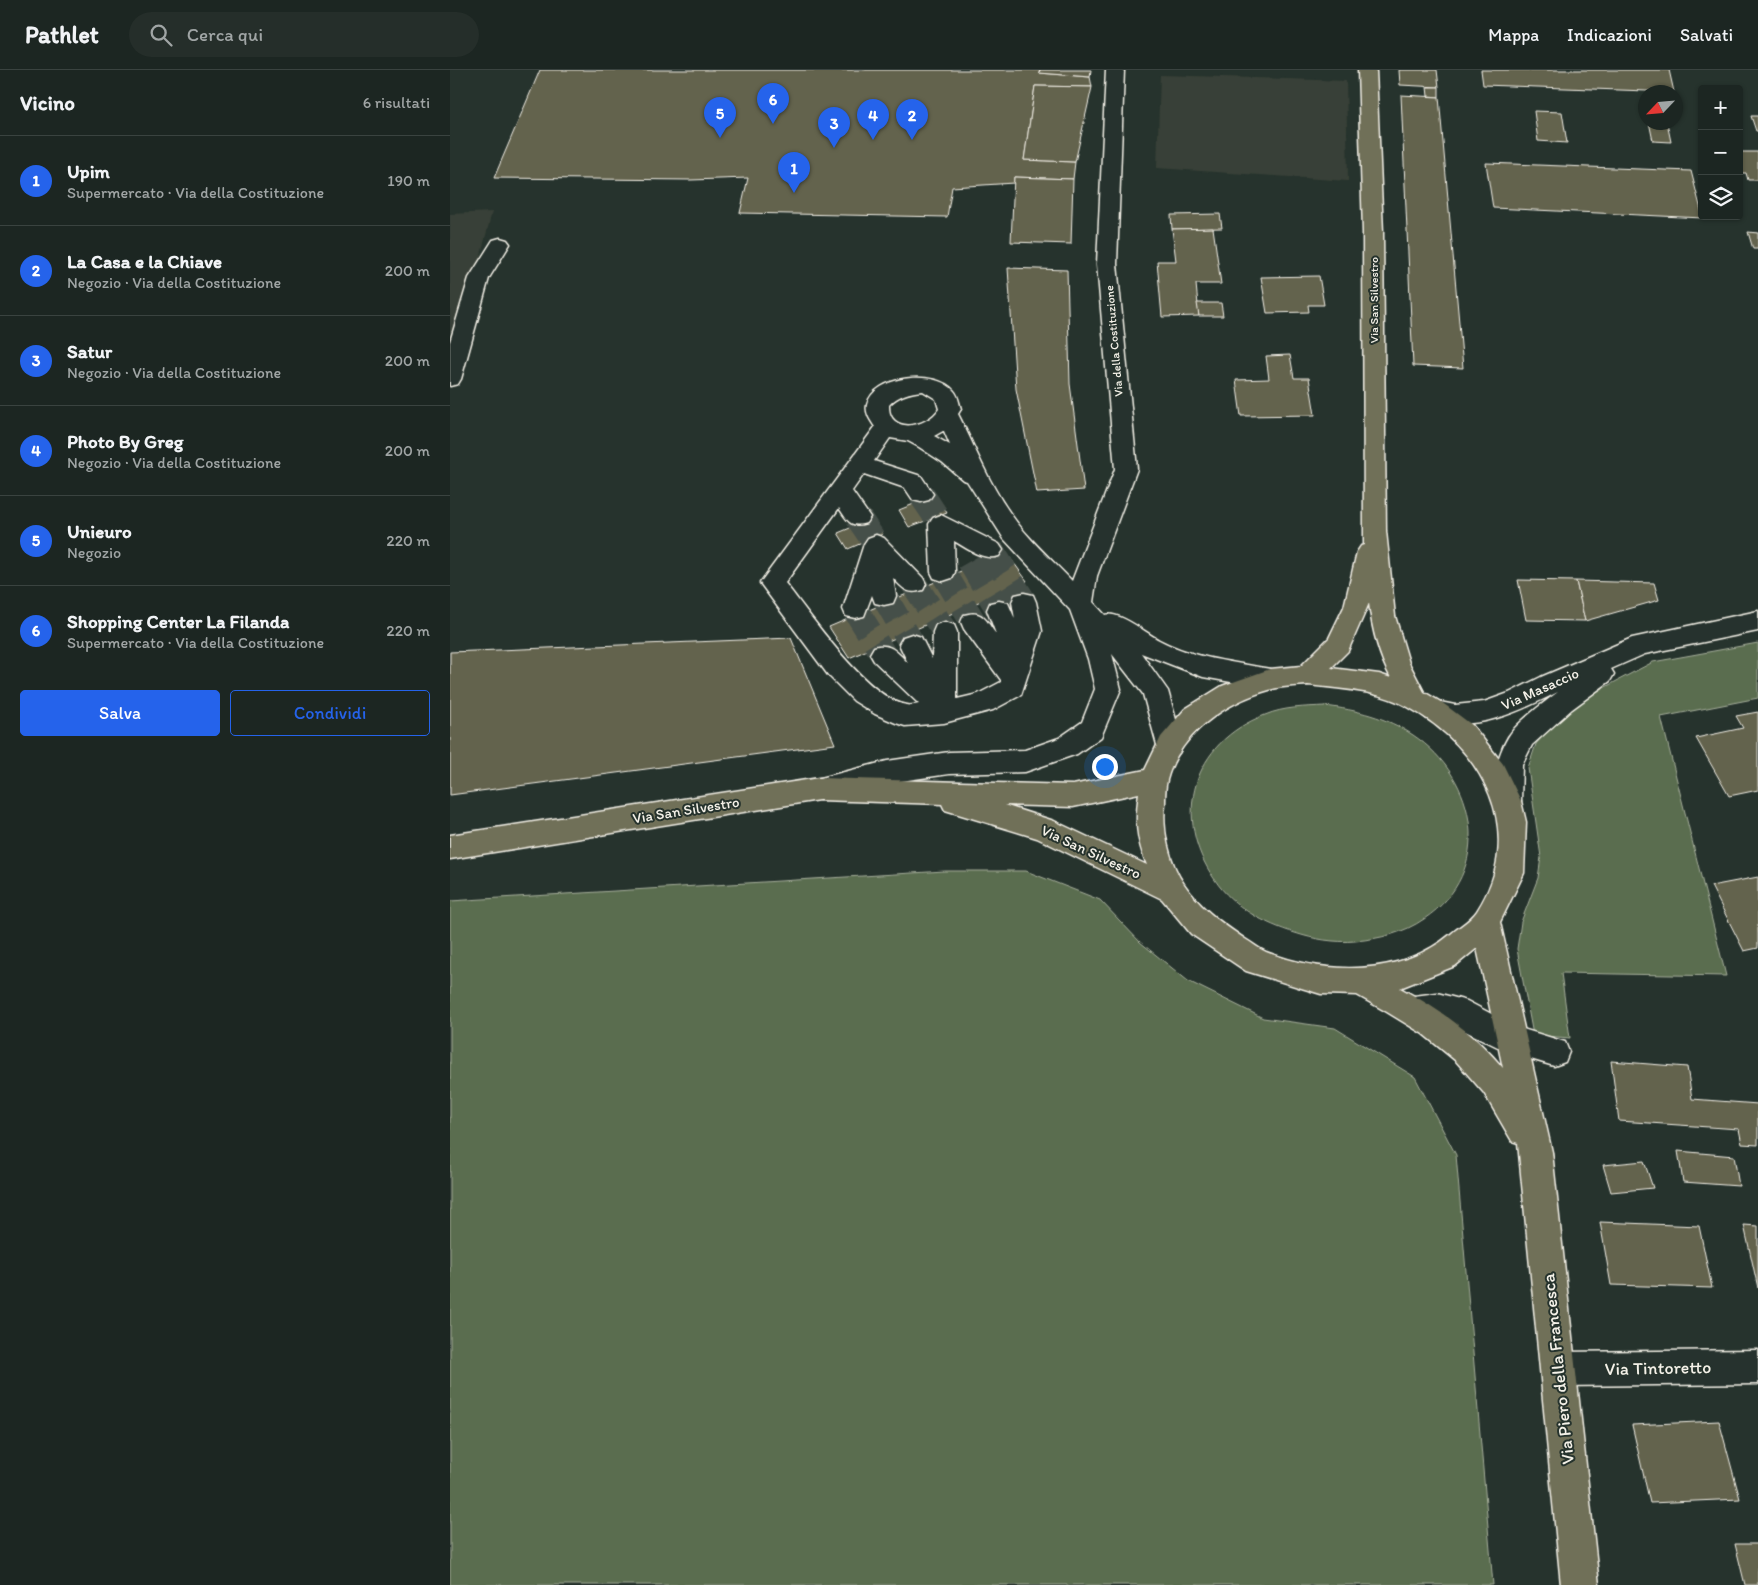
<!DOCTYPE html>
<html lang="it">
<meta charset="utf-8">
<style>
:root{--surface:#1c2622;--page:#252e2a;--text:#f1f3f6;--muted:#a0a5a5;--line:#3a4340;--accent:#2563eb}
body{margin:0;font-family:Itim,sans-serif;background:var(--page);color:var(--text)}
.controls{position:absolute;right:15px;top:15px;display:grid;overflow:hidden;border-radius:5px;box-shadow:0 1px 4px #0004}
.controls button{width:45px;height:45px;display:grid;place-items:center;padding:0;border:0;border-bottom:1px solid var(--line);background:var(--surface);color:var(--text);font:25px sans-serif}
.compass{position:absolute;left:1188px;top:15px;width:45px;height:45px;border-radius:50%;background:var(--surface);box-shadow:0 1px 4px #0004;rotate:244deg}
.you{position:absolute;left:654px;top:696px;width:18px;height:18px;margin:-12px;border:4px solid #fff;border-radius:50%;background:#1a73e8;box-shadow:0 0 0 8px #1a73e833}
.badge{display:grid;place-items:center;width:32px;height:32px;border-radius:50%;background:var(--accent);color:#fff;font-size:16px;font-weight:700}
.pin{position:absolute;translate:-50% -41px;filter:drop-shadow(0 1px 2px #0008)}
.pin::after{content:'';position:absolute;top:26px;width:18px;height:15px;background:inherit;clip-path:polygon(0 0,100% 0,50% 100%)}
.list{margin:0;padding:0;list-style:none}
h2{display:flex;justify-content:space-between;align-items:center;height:65px;margin:0;padding:0 20px;font-size:21px}
h2 small{font-size:16px;font-weight:400;color:var(--muted)}
.list li{display:grid;grid-template-columns:32px 1fr auto;gap:15px;align-items:center;box-sizing:border-box;height:90px;padding:0 20px;border-top:1px solid var(--line)}
.list b{display:block;font-size:19px;white-space:nowrap}
.list p{margin:0;font-size:16px;white-space:nowrap;color:var(--muted)}
.list em{font-size:16px;font-style:normal;color:var(--muted)}
.actions{display:flex;gap:10px;padding:15px 20px}
.actions a{flex:1;padding:11px 0;border:1px solid var(--accent);border-radius:5px;text-align:center;font-size:18px;color:var(--accent)}
.actions .main{background:var(--accent);color:#fff}
.icon{flex:none;width:28px;height:28px;fill:none;stroke:currentColor;stroke-width:2;stroke-linecap:round;stroke-linejoin:round}
.map{position:relative;flex:none;width:1308px;height:1515px;overflow:hidden}
header{display:flex;align-items:center;gap:30px;box-sizing:border-box;height:70px;padding:0 25px;background:var(--surface);border-bottom:1px solid var(--line)}
header strong{font-size:24px}
nav{display:flex;gap:28px;margin-inline-start:auto;font-size:18px}
.search{width:350px;height:45px;background:var(--page);display:flex;align-items:center;gap:12px;box-sizing:border-box;padding:0 18px;border-radius:28px;color:var(--muted);font-size:19px}
main{display:flex}
aside{flex:1;background:var(--surface)}
.map>svg:first-child{display:block}
</style>
<header>
<strong>Pathlet</strong>
<div class="search"><svg class="icon" aria-label="search" viewBox="0 0 24 24"><circle cx="10" cy="10" r="6"/><path d="M15 15l6 6"/></svg>Cerca qui</div>
<nav><a>Mappa</a><a>Indicazioni</a><a>Salvati</a></nav>
</header>
<main>
<aside>
<h2>Vicino<small>6 risultati</small></h2>
<ul class="list">
<li><span class="badge">1</span><div><b>Upim</b><p>Supermercato · Via della Costituzione</p></div><em>190 m</em></li>
<li><span class="badge">2</span><div><b>La Casa e la Chiave</b><p>Negozio · Via della Costituzione</p></div><em>200 m</em></li>
<li><span class="badge">3</span><div><b>Satur</b><p>Negozio · Via della Costituzione</p></div><em>200 m</em></li>
<li><span class="badge">4</span><div><b>Photo By Greg</b><p>Negozio · Via della Costituzione</p></div><em>200 m</em></li>
<li><span class="badge">5</span><div><b>Unieuro</b><p>Negozio</p></div><em>220 m</em></li>
<li><span class="badge">6</span><div><b>Shopping Center La Filanda</b><p>Supermercato · Via della Costituzione</p></div><em>220 m</em></li>
</ul>
<div class="actions"><a class="main">Salva</a><a>Condividi</a></div>
</aside>
<div class="map">
<svg width="1308" height="1515" viewBox="0 0 1308 1515">
<rect width="100%" height="100%" fill="#26332d"/>
<filter id="ink" filterUnits="userSpaceOnUse"><feTurbulence type="fractalNoise" baseFrequency=".02" numOctaves="2"/><feDisplacementMap in="SourceGraphic" scale="10" xChannelSelector="R" yChannelSelector="G"/><feConvolveMatrix kernelMatrix="1 2 1 2 8 2 1 2 1" color-interpolation-filters="sRGB"/></filter>
<g filter="url(#ink)">
<g fill="#394137">
<path d="M710,5L896,11L898,111L707,98Z"/>
<path d="M42,142L0,303V144Z"/>
</g>
<g fill="#5a6d50" stroke="#a7af9c">
<path d="M1308,573V628L1211,647L1276,906L1111,903L1120,968L1083,965L1067,879L1071,852L1088,808L1091,787L1078,698L1086,674L1106,650L1144,623L1203,592Z"/>
<path d="M875,636C907,640 936,647 963,665C1028,708 1045,802 974,849C954,863 929,869 905,871C885,873 863,869 845,863C815,854 783,837 765,810C721,747 742,672 815,645C834,637 855,637 875,636Z"/>
<path d="M495,801H576L650,830L690,872L738,911L813,948L885,958L965,1007L1006,1085L1043,1515H0V831Z"/>
</g>
<g fill="#64634e" stroke="#f4f1e8">
<path d="M90,0H590L589,3L640,7L642,17L585,16L574,90L625,92L623,109L564,107V113L502,117L497,147L290,143L298,108L241,110L44,108Z"/>
<path d="M590,0H641L640,7L589,3Z"/>
<path d="M949,0H987L989,17L950,15Z"/>
<path d="M1031,0H1219L1224,22L1033,15Z"/>
<path d="M585,16L642,17L625,92L574,90Z"/>
<path d="M977,17H989V27L978,26Z"/>
<path d="M951,25L989,27L1013,298L963,296Z"/>
<path d="M1084,41L1112,42L1117,73L1088,71Z"/>
<path d="M1301,46H1308V61H1306Z"/>
<path d="M1199,52L1217,53L1221,72L1203,71Z"/>
<path d="M1289,82H1308V110H1298L1296,103H1289Z"/>
<path d="M1036,93L1241,101L1253,148L1043,138Z"/>
<path d="M564,107L623,109L621,174L561,172Z"/>
<path d="M770,144L772,158L722,159L721,145Z"/>
<path d="M763,158L771,214H746L749,246L712,247L707,191H726L722,159Z"/>
<path d="M1298,162L1308,163V179H1303Z"/>
<path d="M558,198L617,200L620,314L634,420L587,423L566,319Z"/>
<path d="M869,206L874,235H858L859,242L817,243L811,207Z"/>
<path d="M747,233H771L773,246H749Z"/>
<path d="M840,285L844,308H859L865,345L791,346L786,310L819,309L816,286Z"/>
<path d="M486,425L497,443L459,457L449,440Z"/>
<path d="M422,449L433,464L398,479L388,463Z"/>
<path d="M556,482L577,511L399,588L379,557Z"/>
<path d="M1068,510L1126,511L1135,551L1076,550Z"/>
<path d="M1126,511L1204,513L1209,530L1135,551Z"/>
<path d="M341,568L385,674L0,725V582Z"/>
<path d="M1308,642V720L1279,726L1246,668L1293,658L1286,646Z"/>
<path d="M1308,807V878L1294,881L1261,816Z"/>
<path d="M1161,991L1237,997L1242,1029L1308,1034V1075L1292,1074L1289,1059L1169,1051Z"/>
<path d="M1228,1081L1284,1086L1289,1116L1233,1112Z"/>
<path d="M1194,1091L1203,1118L1161,1122L1153,1095Z"/>
<path d="M1150,1152L1249,1156L1262,1218L1161,1215Z"/>
<path d="M1294,1155L1308,1156V1218Z"/>
<path d="M1269,1351L1290,1429L1200,1433L1182,1355Z"/>
<path d="M1285,1474H1308V1515H1295Z"/>
</g>
<g fill="none" stroke-linecap="round" stroke-linejoin="round">
<g stroke="#455049" stroke-width="26" stroke-dasharray="26 13" stroke-linecap="butt">
<path d="M471,424L491,454"/>
<path d="M408,447L426,474"/>
<path d="M541,480L574,532"/>
<path d="M520,491L549,540"/>
<path d="M493,502L523,552"/>
<path d="M464,514L495,562"/>
<path d="M434,526L462,574"/>
<path d="M405,539L433,584"/>
</g>
<defs>
<g id="minor">
<path d="M656,0H674L667,194L687,399L647,506L643,532L655,545C669,541 696,563 709,570C743,588 783,592 820,599L829,602L833,609L829,616L820,619L753,607L691,583L718,621L733,675L729,683L720,686L711,683L707,675L693,624L662,584L671,619L651,667L627,684L575,702L499,704L437,713L373,729L363,726L360,718L363,710L437,691L499,682L575,680L609,668L632,652L645,619L638,589L620,540L554,469L517,411L513,410L492,392L469,377L458,371L440,368L424,391L471,406L483,424L479,430L471,432L463,430L455,418L414,404L402,421L420,447L416,453C400,458 398,451 389,438L335,513C360,544 417,629 457,635C460,636 465,635 469,634L424,591L420,584L424,577C440,572 447,582 458,593L449,574L453,567L462,564L471,567L482,589L483,562L486,555L495,552L504,555L507,562V629L528,624L551,612V610L514,559L511,552L514,545C533,539 536,551 546,564L537,540L540,533L549,531L558,533L565,549L562,532L565,525L574,523L583,525L586,532L592,561L571,625L543,640L494,653L455,656L446,653L425,644L404,631L378,605L310,513L425,357C421,351 415,343 417,335C424,305 486,299 504,321C508,325 509,333 511,339L508,344C525,377 538,412 560,443C577,468 601,489 622,511L665,399L647,194ZM473,321L486,329L489,339C477,358 438,365 439,335C448,325 460,322 473,321ZM493,361H494L500,375L484,366Z"/>
<path d="M50,168L57,170L60,174L39,208L11,309L8,314L0,316V272L19,208L43,170Z"/>
<path d="M491,445L549,474L553,480L549,486C533,491 518,479 504,471L505,502L502,508L493,511L484,508L481,502L479,454L483,448Z"/>
<path d="M426,465L434,468L473,508L476,514L473,520C457,525 454,519 443,508L446,526L443,533L434,535L425,533L422,525L414,546L405,548L396,546L393,539L414,474L418,468Z"/>
<path d="M1308,541V561L1195,584L1161,599L1164,604L1160,611L1122,639L1082,675L1072,695L1071,731L1067,739L1057,742L1047,739C1037,719 1049,676 1064,659C1076,646 1093,633 1108,622C1065,643 1024,664 976,648L972,641L976,634L985,631L1005,635L1034,632L1059,623L1091,607L1182,568Z"/>
<path d="M987,923L1017,931L1066,957L1115,972L1119,982L1115,992L1104,996L1060,983L1001,954L987,951L964,954L953,950L949,940L953,930L964,926Z"/>
<path d="M1308,1280V1314L1108,1316L1096,1311L1091,1299L1096,1287L1108,1282Z"/>
</g>
<path id="major" d="M908,0H926L933,162L936,461L945,546L959,593L974,622L994,634L1022,655L1053,694L1071,731L1076,752L1074,803L1050,852L1102,1082L1149,1515H1111L1068,1073L1062,1071L1034,1023L1006,991L973,964L937,942L907,925L871,924L796,901L741,864L712,829L587,768L495,740L492,734L369,730L0,789V765L369,708L623,715L695,700L711,667L735,639L772,616L820,599L851,596L879,568L894,537L907,482L911,476L914,475L913,162ZM919,533C922,558 929,586 941,608L929,604L881,598L898,581ZM858,615C892,619 927,620 958,637C1033,678 1078,762 1027,841C1021,850 1009,857 1001,864C950,907 876,905 816,882C809,879 802,873 795,869C769,851 752,840 734,814C719,792 712,760 715,734C715,727 715,718 717,710C729,664 776,632 819,620C831,616 845,616 858,615ZM689,723C685,750 686,769 697,795L604,751L554,735L623,737ZM1027,878L1053,998C1024,963 989,939 950,918L1005,896Z"/>
</defs>
<use href="#minor" stroke="#f4f1e8" stroke-width="3"/>
<use href="#major" stroke="#f4f1e8" stroke-width="3"/>
<use href="#minor" fill="#26332d" fill-rule="evenodd"/>
<use href="#major" fill="#706f59" fill-rule="evenodd"/>
</g>
</g>
<g text-anchor="middle" stroke-width="4" stroke-linejoin="round" paint-order="stroke">
<g font-size="12" fill="#f4f1e8" stroke="#26332d">
<text transform="translate(924 230) rotate(-90)" y="4">Via San Silvestro</text>
<text transform="translate(664 271) rotate(-95)" y="4">Via della Costituzione</text>
</g>
<g font-size="15" fill="#f4f1e8" stroke="#26332d">
<text transform="translate(1090 619) rotate(-24)" y="5">Via Masaccio</text>
<text transform="translate(236 740) rotate(-9)" y="5">Via San Silvestro</text>
<text transform="translate(641 782) rotate(25)" y="5">Via San Silvestro</text>
</g>
<g font-size="18" fill="#f4f1e8" stroke="#26332d">
<text transform="translate(1208 1298) rotate(-1)" y="6">Via Tintoretto</text>
<text transform="translate(1108 1299) rotate(-96)" y="6">Via Piero della Francesca</text>
</g>
</g>
</svg>
<div class="controls">
<button>+</button>
<button>−</button>
<button><svg class="icon" aria-label="layers" viewBox="0 0 24 24"><path d="M12 4l9 5-9 5-9-5zM3 14l9 5 9-5"/></svg></button>
</div>
<svg class="compass" viewBox="-18 -18 36 36"><path d="M0-13l5 13h-10z" fill="#e53935"/><path d="M0 13l5-13h-10z" fill="#a0a5a5"/></svg>
<div class="you"></div>
<div class="pin badge" style="left:344px;top:123px">1</div>
<div class="pin badge" style="left:462px;top:70px">2</div>
<div class="pin badge" style="left:384px;top:78px">3</div>
<div class="pin badge" style="left:423px;top:70px">4</div>
<div class="pin badge" style="left:270px;top:68px">5</div>
<div class="pin badge" style="left:323px;top:54px">6</div>
</div>
</main>
